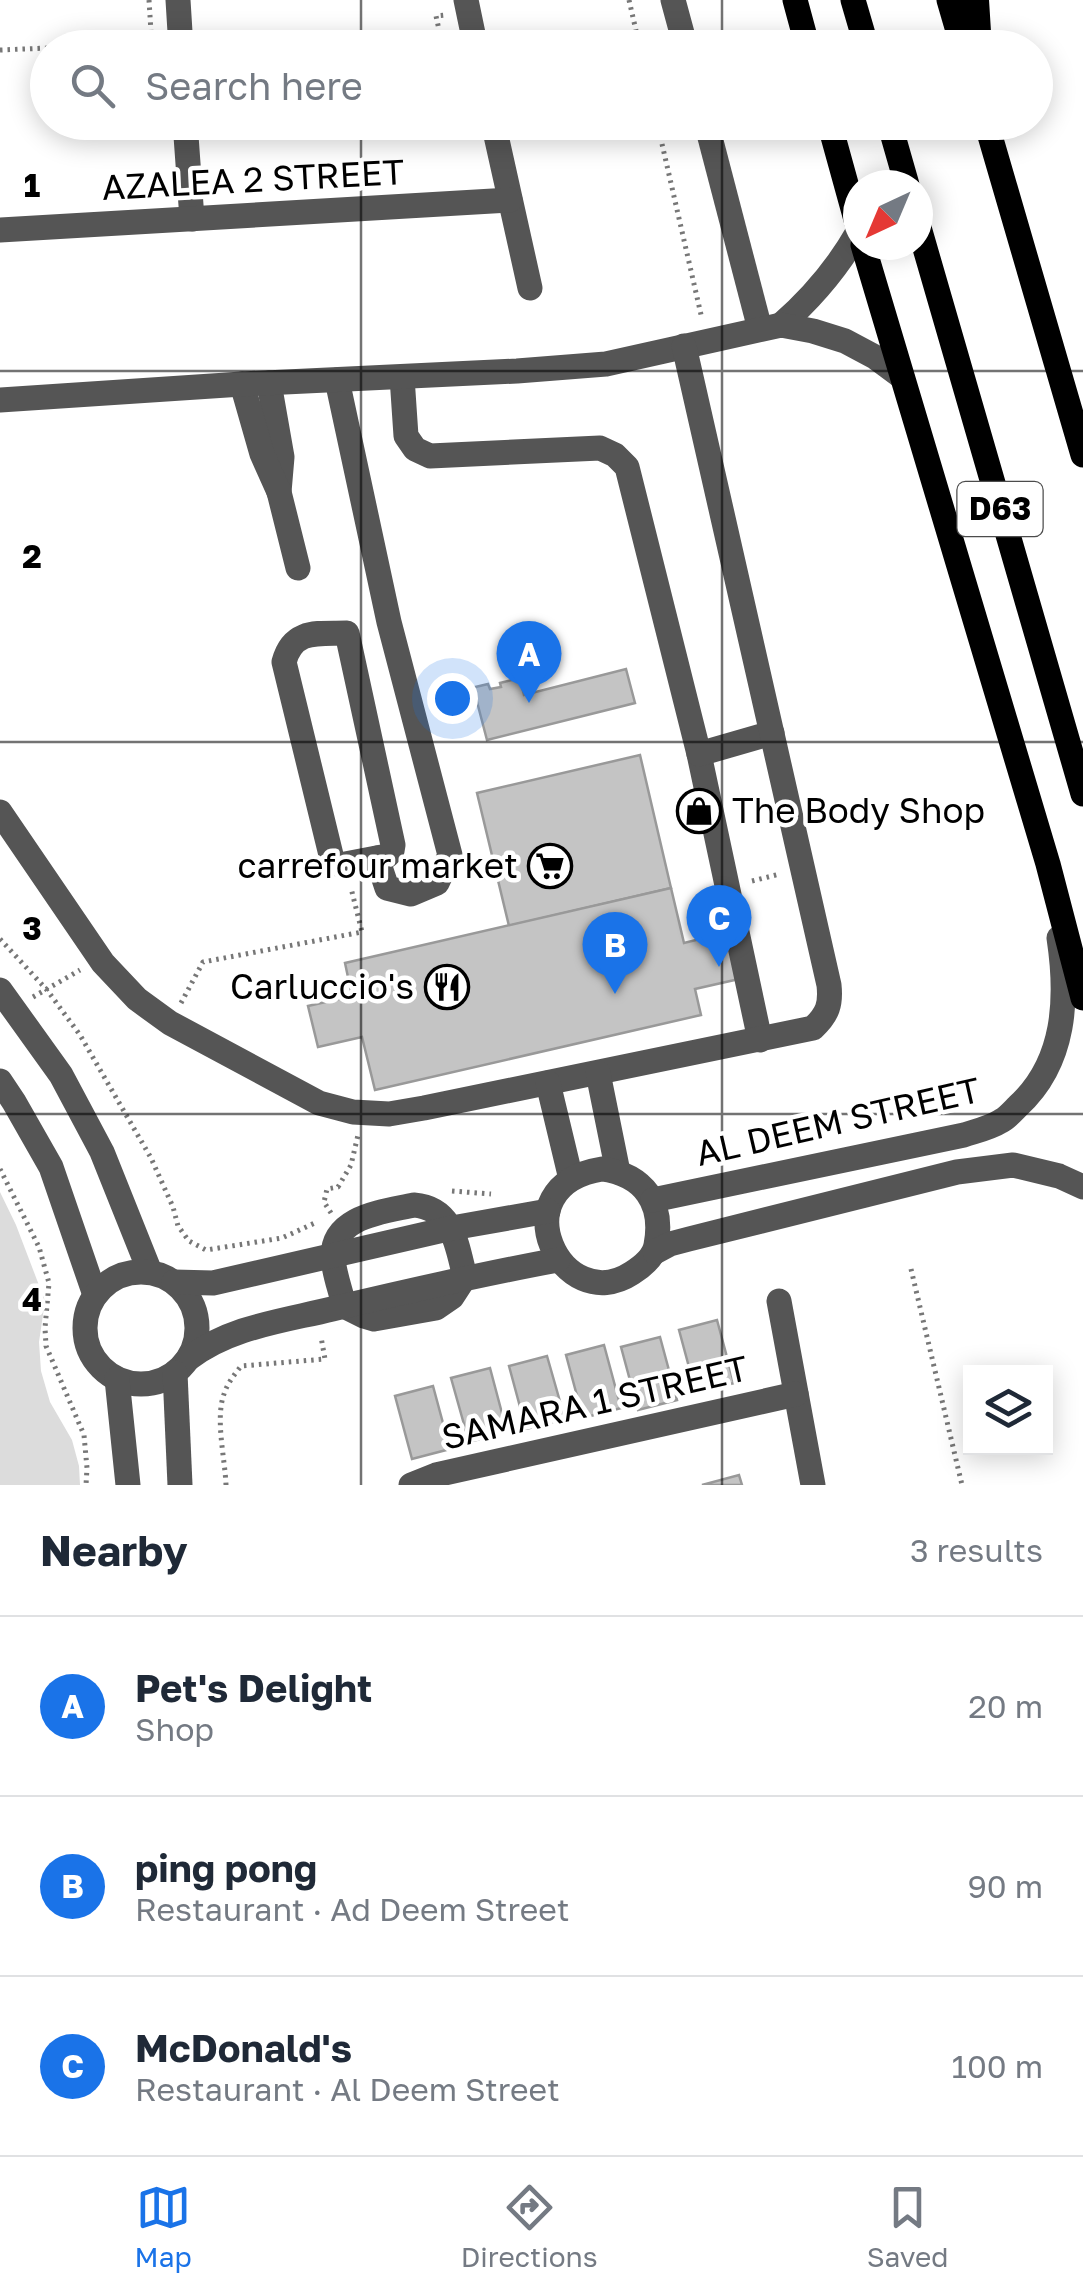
<!DOCTYPE html>
<meta charset="utf-8">
<style>
:root{--surface:#fff;--page:#f2f2f3;--text:#1f2937;--muted:#747a83;--line:#e0e1e3;--accent:#1a73e8}
body{margin:0;font-family:"Golos Text",sans-serif;background:var(--page);color:var(--text)}
.controls{position:absolute;right:30px;bottom:30px;display:grid;overflow:hidden;border-radius:0px;box-shadow:0 5px 25px #0003}
.controls button{width:90px;height:90px;display:grid;place-items:center;padding:0;border:0;border-bottom:2px solid var(--line);background:var(--surface);color:var(--text);font:50px sans-serif}
.compass{position:absolute;left:843px;top:170px;width:90px;height:90px;border-radius:50%;background:var(--surface);box-shadow:0 5px 25px #0003;rotate:224deg}
.you{position:absolute;left:452px;top:698px;width:35px;height:35px;margin:-25px;border:8px solid #fff;border-radius:50%;background:#1a73e8;box-shadow:0 0 0 15px #1a73e833}
.badge{display:grid;place-items:center;width:65px;height:65px;border-radius:50%;background:var(--accent);color:#fff;font-size:32px;font-weight:700}
.pin{position:absolute;translate:-50% -82px;filter:drop-shadow(0 2px 5px #0008)}
.pin::after{content:'';position:absolute;top:52px;width:35px;height:30px;background:inherit;clip-path:polygon(0 0,100% 0,50% 100%)}
.list{margin:0;padding:0;list-style:none}
h2{display:flex;justify-content:space-between;align-items:center;height:130px;margin:0;padding:0 40px;font-size:42px}
h2 small{font-size:32px;font-weight:400;color:var(--muted)}
.list li{display:grid;grid-template-columns:65px 1fr auto;gap:30px;align-items:center;box-sizing:border-box;height:180px;padding:0 40px;border-top:2px solid var(--line)}
.list b{display:block;font-size:38px;white-space:nowrap}
.list p{margin:0;font-size:32px;white-space:nowrap;color:var(--muted)}
.list em{font-size:32px;font-style:normal;color:var(--muted)}
.icon{flex:none;width:55px;height:55px;fill:none;stroke:currentColor;stroke-width:2;stroke-linecap:round;stroke-linejoin:round}
.map{position:relative;flex:none;width:1083px;height:1485px;overflow:hidden}
.search{position:absolute;background:var(--surface);box-shadow:0 5px 25px #0003;left:30px;right:30px;top:30px;height:110px;display:flex;align-items:center;gap:25px;box-sizing:border-box;padding:0 35px;border-radius:55px;color:var(--muted);font-size:38px}
.sheet{height:670px;background:var(--surface)}
nav{display:flex;justify-content:space-around;align-items:center;box-sizing:border-box;height:140px;border-top:2px solid var(--line);background:var(--surface);font-size:28px;color:var(--muted)}
nav a{display:grid;justify-items:center;gap:5px}
nav .on{color:var(--accent)}
.map>svg:first-child{display:block}
</style>
<div class="map">
<svg width="1083" height="1485" viewBox="0 0 1083 1485">
<rect width="100%" height="100%" fill="#fff"/>
<path fill="#dcdcdc" d="M0,1192L16,1225L45,1301L39,1342L41,1371L50,1402L72,1440L79,1466L80,1485H0Z"/>
<g fill="#c4c4c4" stroke="#999" stroke-width="2.5">
<path d="M626,669L635,703L487,740L476,698L470,700L467,689L488,684L490,689L501,687L500,683L520,678L524,695Z"/>
<path d="M640,755L671,888L509,926L477,793Z"/>
<path d="M671,888L684,943L728,932L739,979L695,989L701,1015L375,1090L362,1037L318,1047L308,1006L352,996L345,963Z"/>
<path d="M717,1320L734,1383L696,1393L679,1330Z"/>
<path d="M660,1337L677,1400L638,1410L621,1347Z"/>
<path d="M604,1345L621,1408L583,1418L566,1355Z"/>
<path d="M547,1356L565,1419L526,1429L509,1366Z"/>
<path d="M490,1368L507,1432L469,1442L451,1378Z"/>
<path d="M433,1386L450,1449L412,1459L395,1396Z"/>
<path d="M739,1475L742,1485H702Z"/>
</g>
<g fill="none" stroke-linecap="round" stroke-linejoin="round">
<g stroke="#777" stroke-width="5" stroke-dasharray="2.5 5" stroke-linecap="butt">
<path d="M149,0L152,48"/>
<path d="M629,0L640,48"/>
<path d="M50,48L151,41"/>
<path d="M443,48L436,16L446,15"/>
<path d="M0,50L48,48"/>
<path d="M657,122L702,319"/>
<path d="M752,881L780,874"/>
<path d="M0,939L47,990L80,1035L151,1158L173,1207L178,1226L189,1241L206,1250L282,1238L317,1222"/>
<path d="M33,997L80,970"/>
<path d="M181,1003L203,962L362,932L351,888"/>
<path d="M0,1169L39,1247L49,1283L45,1328L46,1346L84,1435L87,1468L86,1485"/>
<path d="M452,1191L491,1194"/>
<path d="M331,1213L324,1202L327,1189L338,1187L351,1165L358,1135"/>
<path d="M911,1269L962,1485"/>
<path d="M226,1485C225,1458 215,1419 224,1394C227,1384 234,1375 241,1366L325,1359L321,1337"/>
</g>
<g stroke="#555" stroke-width="25">
<path d="M178,0L181,48"/>
<path d="M466,0L476,48"/>
<path d="M673,0L686,48"/>
<path d="M185,122L192,219"/>
<path d="M493,122L530,288"/>
<path d="M706,122L760,329"/>
<path d="M0,230L510,200"/>
<path d="M781,325C813,297 837,269 858,232"/>
<path d="M402,377L406,436L415,449L430,456L600,448L615,455L627,467L699,754L760,1040"/>
<path d="M337,380L389,622L450,855L437,883L411,894L387,888L377,858"/>
<path d="M269,383L282,457L279,492"/>
<path d="M242,384L262,454L279,492L298,568"/>
<path d="M0,400L242,384L517,371L606,364L781,325L813,331L845,341L875,357L902,377"/>
<path d="M347,633L393,845L392,851L387,856L340,865L332,859L284,662C293,628 319,634 347,633Z"/>
<path d="M699,754L772,733"/>
<path d="M0,812L103,963L137,999L170,1023L319,1103L353,1112L389,1114L424,1108L813,1028C828,1014 831,1004 829,985L684,346"/>
<path d="M0,990L61,1075L102,1152L150,1272"/>
<path d="M598,1073L618,1172"/>
<path d="M0,1081L14,1102L51,1167L95,1295"/>
<path d="M548,1083L571,1179"/>
<path d="M602,1169C644,1175 664,1203 656,1245C654,1257 643,1266 632,1273C562,1319 497,1186 602,1169Z"/>
<path d="M653,1200L964,1135C976,1131 990,1128 1001,1121C1007,1118 1013,1111 1018,1106C1066,1062 1068,998 1059,938"/>
<path d="M414,1205C454,1208 457,1247 465,1277L452,1297L436,1308L374,1319L364,1316L344,1306C341,1291 334,1274 333,1258C332,1216 383,1212 414,1205Z"/>
<path d="M655,1252L670,1244L689,1239L957,1172L1013,1165L1059,1176L1083,1187"/>
<circle cx="141" cy="1328" r="56"/>
<path d="M174,1282L213,1283L452,1228L548,1211"/>
<path d="M779,1301L813,1485"/>
<path d="M188,1359C229,1327 283,1321 332,1309C408,1291 482,1274 558,1260"/>
<path d="M175,1373L180,1485"/>
<path d="M117,1379L128,1485"/>
<path d="M411,1485L436,1475L796,1394"/>
</g>
<g stroke="#000" stroke-width="25">
<path d="M795,0L808,48"/>
<path d="M853,0L867,48"/>
<path d="M949,0L963,48"/>
<path d="M829,122L858,227"/>
<path d="M889,122L907,185"/>
<path d="M986,122L1083,455"/>
<path d="M918,224L1083,794"/>
<path d="M863,245L1048,864L1083,998"/>
</g>
<path stroke="#000" stroke-width="30" d="M974,0L977,48"/>
</g>
<path fill="none" stroke="#000" stroke-width="2.5" stroke-opacity="0.55" d="M361,0V48M722,0V48M361,122V1485M722,122V1485M0,371H1083M0,742H1083M0,1114H1083"/>
<defs>
<symbol id="shop-ring" viewBox="-11 -11 22 22"><circle r="9.5" fill="#fff" stroke="#000" stroke-width="1.5"/><path d="M-5-2.5h2.3a2.7 3.5 0 0 1 5.4 0H5L5.5 6h-11ZM-1.5-2.5h3a1.5 2.3 0 0 0-3 0Z" fill="#000"/></symbol>
<symbol id="supermarket-ring" viewBox="-11 -11 22 22"><circle r="9.5" fill="#fff" stroke="#000" stroke-width="1.5"/><path d="M-6-5.5h2.5l.6 2H6L4.5 2H-2.5L-4.4-4H-6ZM-1.5 3.2a1.3 1.3 0 1 0 .1 0ZM3 3.2a1.3 1.3 0 1 0 .1 0Z" fill="#000"/></symbol>
<symbol id="restaurant-ring" viewBox="-11 -11 22 22"><circle r="9.5" fill="#fff" stroke="#000" stroke-width="1.5"/><path d="M-5-6h1v4h1v-4h1v4h1v-4h1v5L-1.5 .5V6h-2V.5L-5-1ZM5-6V6H3V1.5H1.5Q1.5-4 5-6Z" fill="#000"/></symbol>
</defs>
<g fill-rule="evenodd">
<use href="#shop-ring" x="674" y="786" width="50" height="50"/>
<use href="#supermarket-ring" x="525" y="841" width="50" height="50"/>
<use href="#restaurant-ring" x="422" y="962" width="50" height="50"/>
</g>
<g text-anchor="middle" stroke-width="9" stroke-linejoin="round" paint-order="stroke">
<rect fill="#fff" stroke="#4c4c4c" stroke-width="2.5" x="957.5" y="482" width="85" height="54" rx="8"/>
<g font-size="32" font-weight="bold" fill="#000">
<text x="1000" y="520">D63</text>
</g>
<g font-size="35" fill="#000" stroke="#fff">
<text transform="translate(253 180) rotate(-3)" y="12">AZALEA 2 STREET</text>
<text transform="translate(838 1122) rotate(-13)" y="12">AL DEEM STREET</text>
<text transform="translate(595 1403) rotate(-13)" y="12">SAMARA 1 STREET</text>
</g>
<g font-size="35" fill="#000" stroke="#fff" text-anchor="end">
<text x="732" y="823" text-anchor="start">The Body Shop</text>
<text x="518" y="878">carrefour market</text>
<text x="414" y="999">Carluccio's</text>
</g>
</g>
<g font-size="32" text-anchor="middle" font-weight="bold" fill="#000" stroke="#fff" stroke-width="9" stroke-linejoin="round" paint-order="stroke">
<text x="32" y="197">1</text>
<text x="32" y="568">2</text>
<text x="32" y="940">3</text>
<text x="32" y="1311">4</text>
</g>
</svg>
<div class="controls">
<button><svg class="icon" aria-label="layers" viewBox="0 0 24 24"><path d="M12 4l9 5-9 5-9-5zM3 14l9 5 9-5"/></svg></button>
</div>
<svg class="compass" viewBox="-18 -18 36 36"><path d="M0-13l5 13h-10z" fill="#e53935"/><path d="M0 13l5-13h-10z" fill="#747a83"/></svg>
<div class="you"></div>
<div class="pin badge" style="left:529px;top:703px">A</div>
<div class="pin badge" style="left:615px;top:994px">B</div>
<div class="pin badge" style="left:719px;top:967px">C</div>
<div class="search"><svg class="icon" aria-label="search" viewBox="0 0 24 24"><circle cx="10" cy="10" r="6"/><path d="M15 15l6 6"/></svg>Search here</div>
</div>
<section class="sheet">
<h2>Nearby<small>3 results</small></h2>
<ul class="list">
<li><span class="badge">A</span><div><b>Pet's Delight</b><p>Shop</p></div><em>20 m</em></li>
<li><span class="badge">B</span><div><b>ping pong</b><p>Restaurant · Ad Deem Street</p></div><em>90 m</em></li>
<li><span class="badge">C</span><div><b>McDonald's</b><p>Restaurant · Al Deem Street</p></div><em>100 m</em></li>
</ul>
</section>
<nav>
<a class="on"><svg class="icon" aria-label="map" viewBox="0 0 24 24"><path d="M3 6l6-2 6 2 6-2v14l-6 2-6-2-6 2zM9 4v14M15 6v14"/></svg>Map</a>
<a><svg class="icon" aria-label="directions" viewBox="0 0 24 24"><path d="M12 3l9 9-9 9-9-9zM9 14v-3h6M13 9l2 2-2 2"/></svg>Directions</a>
<a><svg class="icon" aria-label="saved" viewBox="0 0 24 24"><path d="M7 4h10v16l-5-4-5 4z"/></svg>Saved</a>
</nav>
